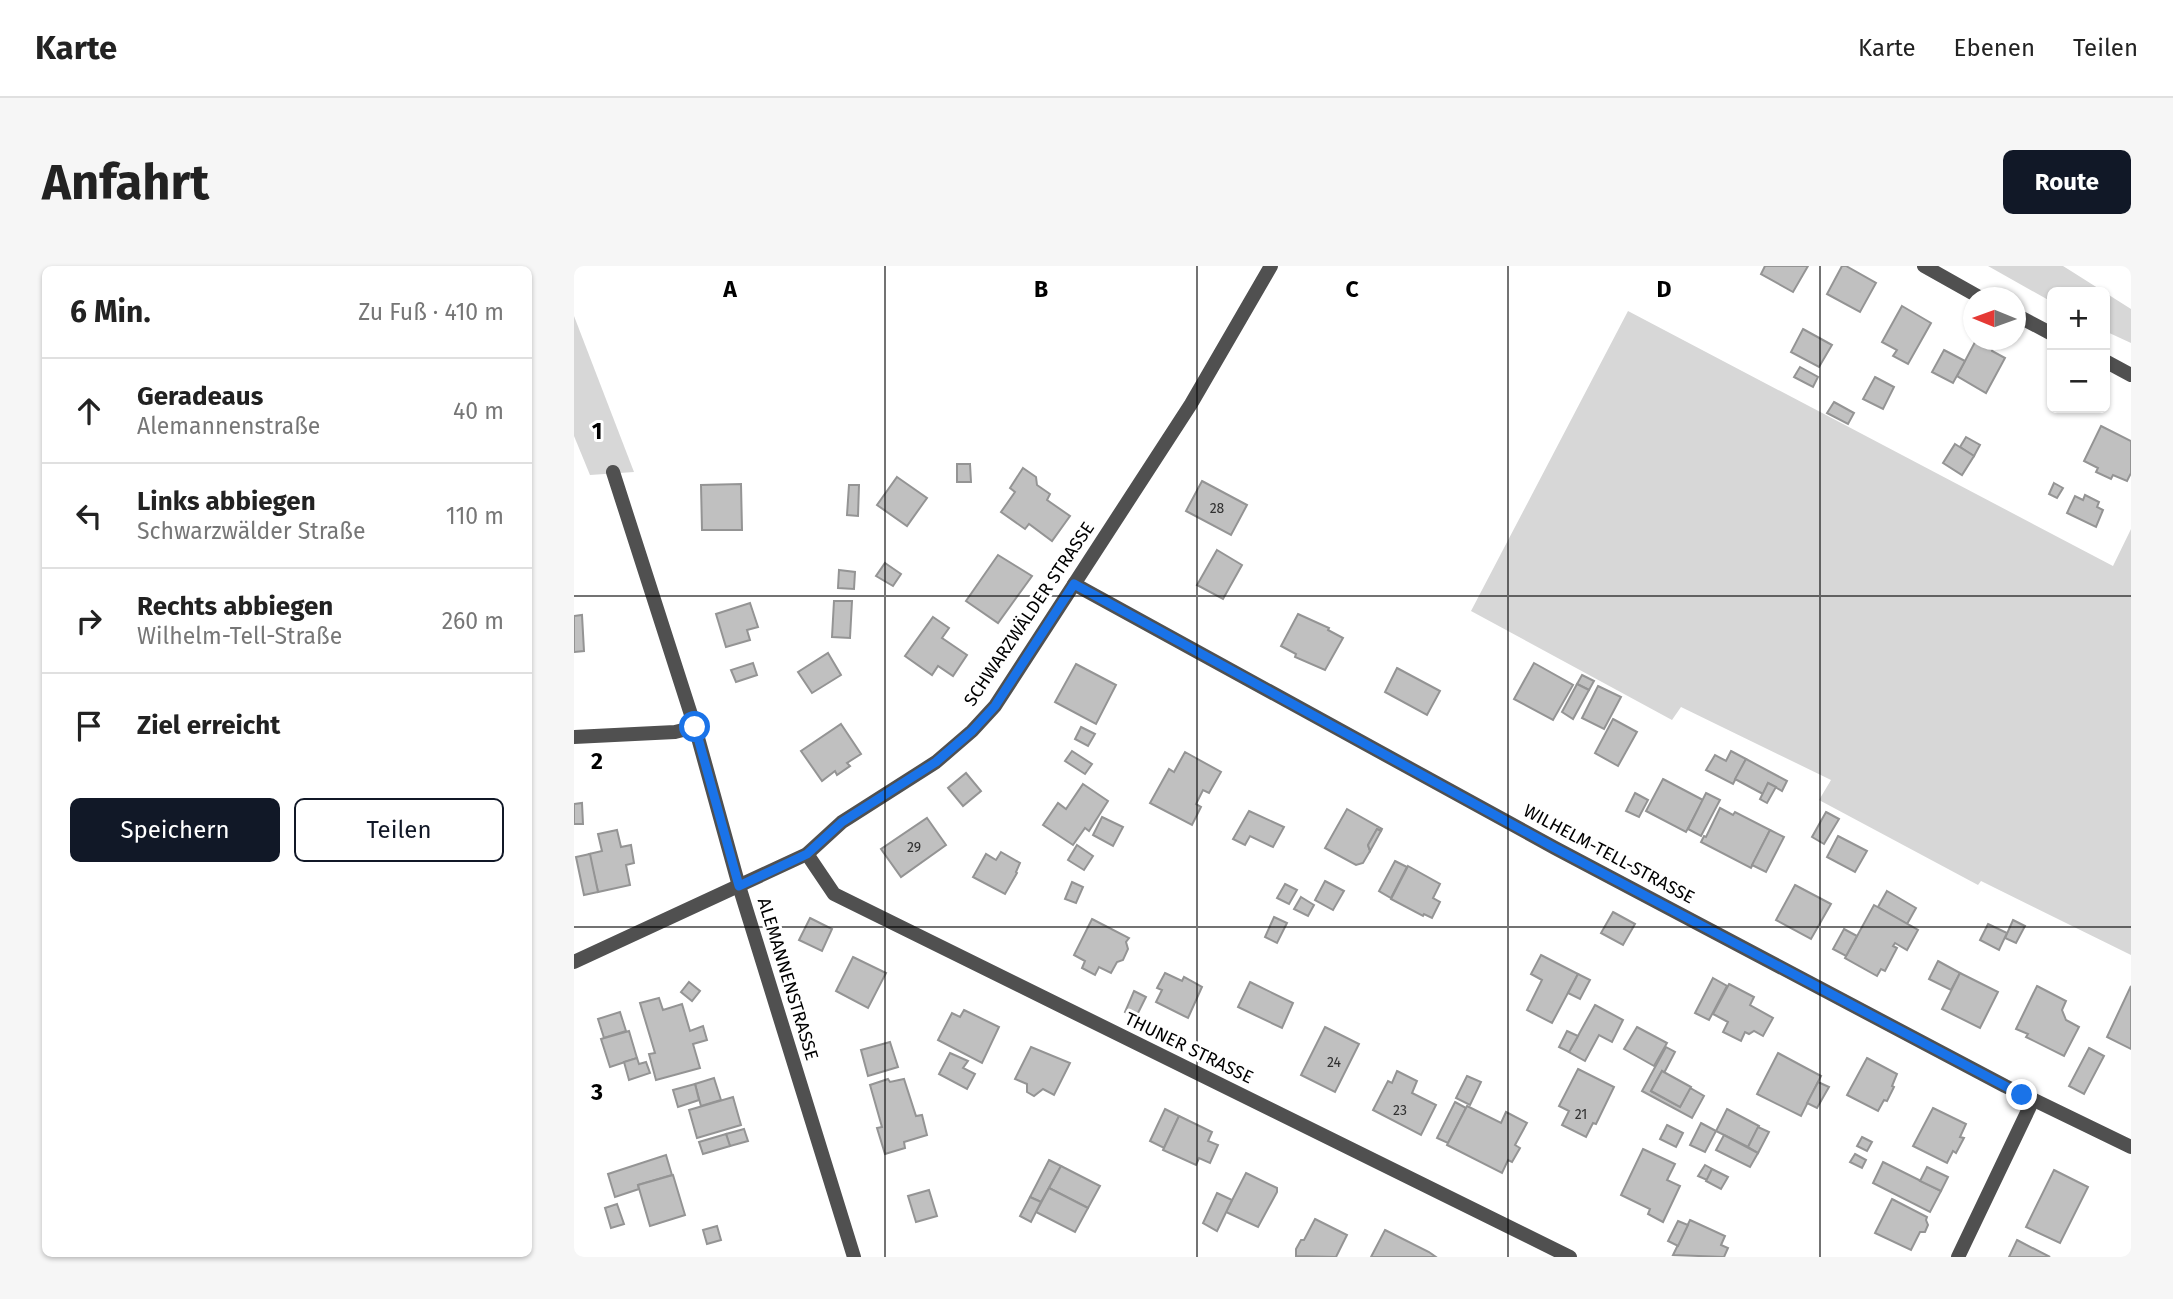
<!DOCTYPE html>
<html lang="de">
<meta charset="utf-8">
<style>
:root{--surface:#fff;--page:#f6f6f6;--text:#222;--muted:#767676;--line:#e0e0e0;--accent:#111827}
body{margin:0;font-family:"Fira Sans",sans-serif;background:var(--page);color:var(--text)}
.controls{position:absolute;right:21px;top:21px;display:grid;overflow:hidden;border-radius:10px;box-shadow:0 2px 5px #0004}
.controls button{width:63px;height:63px;display:grid;place-items:center;padding:0;border:0;border-bottom:2px solid var(--line);background:var(--surface);color:var(--text);font:35px sans-serif}
.compass{position:absolute;left:1389px;top:21px;width:63px;height:63px;border-radius:50%;background:var(--surface);box-shadow:0 2px 5px #0004;rotate:271deg}
.stop{position:absolute;width:21px;height:21px;margin:-16px;border:5px solid #1a73e8;border-radius:50%;background:#fff}
.stop.end{background:#1a73e8;border-color:#fff;box-shadow:0 2px 7px #0008}
.list{margin:0;padding:0;list-style:none}
h2{display:flex;justify-content:space-between;align-items:center;height:91px;margin:0;padding:0 28px;font-size:30px}
h2 small{font-size:23px;font-weight:400;color:var(--muted)}
.list li{display:grid;grid-template-columns:46px 1fr auto;gap:21px;align-items:center;box-sizing:border-box;height:105px;padding:0 28px;border-top:2px solid var(--line)}
.list b{display:block;font-size:26px;white-space:nowrap}
.list p{margin:0;font-size:23px;white-space:nowrap;color:var(--muted)}
.list em{font-size:23px;font-style:normal;color:var(--muted)}
.actions{display:flex;gap:14px;padding:21px 28px}
.actions a{flex:1;padding:16px 0;border:2px solid var(--accent);border-radius:10px;text-align:center;font-size:24px;color:var(--accent)}
.actions .main{background:var(--accent);color:#fff}
.icon{flex:none;width:38px;height:38px;fill:none;stroke:currentColor;stroke-width:2;stroke-linecap:round;stroke-linejoin:round}
.map{position:relative;flex:none;width:1557px;height:991px;overflow:hidden;border-radius:10px}
header{display:flex;align-items:center;gap:42px;box-sizing:border-box;height:98px;padding:0 35px;background:var(--surface);border-bottom:2px solid var(--line)}
header strong{font-size:33px}
nav{display:flex;gap:38px;margin-inline-start:auto;font-size:24px}
.intro{display:flex;align-items:center;justify-content:space-between;box-sizing:border-box;height:168px;padding:0 42px}
h1{margin:0;font-size:49px}
.button{padding:18px 32px;border-radius:10px;background:var(--accent);color:#fff;font-size:24px;font-weight:700}
main{display:flex;gap:42px;padding:0 42px}
aside{flex:1;background:var(--surface);border-radius:10px;box-shadow:0 2px 5px #0004}
.map>svg:first-child{display:block}
</style>
<header>
<strong>Karte</strong>
<nav><a>Karte</a><a>Ebenen</a><a>Teilen</a></nav>
</header>
<div class="intro"><h1>Anfahrt</h1><a class="button">Route</a></div>
<main>
<aside>
<h2>6 Min.<small>Zu Fuß · 410 m</small></h2>
<ul class="list">
<li><svg class="icon" aria-label="ahead" viewBox="0 0 24 24"><path d="M12 20V5M6 11l6-6 6 6"/></svg><div><b>Geradeaus</b><p>Alemannenstraße</p></div><em>40 m</em></li>
<li><svg class="icon" aria-label="left" viewBox="0 0 24 24"><path d="M17 20v-9H6M10 6l-5 5 5 5"/></svg><div><b>Links abbiegen</b><p>Schwarzwälder Straße</p></div><em>110 m</em></li>
<li><svg class="icon" aria-label="right" viewBox="0 0 24 24"><path d="M7 20v-9h11M14 6l5 5-5 5"/></svg><div><b>Rechts abbiegen</b><p>Wilhelm-Tell-Straße</p></div><em>260 m</em></li>
<li><svg class="icon" aria-label="arrive" viewBox="0 0 24 24"><path d="M6 21V4h12l-3 4 3 4H6"/></svg><div><b>Ziel erreicht</b></div></li>
</ul>
<div class="actions"><a class="main">Speichern</a><a>Teilen</a></div>
</aside>
<div class="map">
<svg width="1557" height="991" viewBox="0 0 1557 991">
<rect width="100%" height="100%" fill="#fff"/>
<g fill="#d7d7d7">
<path d="M1414,0H1489L1497,5L1557,43V77L1531,65V26H1478V36Z"/>
<path d="M1054,45L1539,300L1557,263V689L1407,615L1404,619L1245,534L1257,514L1107,441L1098,454L897,345Z"/>
<path d="M0,50L60,206L16,209L0,170Z"/>
</g>
<g fill="#c0c0c0" stroke="#949494" stroke-width="2">
<path d="M1191,0H1234L1219,26L1187,8Z"/>
<path d="M1268,0H1272L1302,17L1286,46L1253,28Z"/>
<path d="M1328,40L1357,57L1334,98L1319,90L1323,84L1308,76Z"/>
<path d="M1229,63L1258,79L1245,101L1217,86Z"/>
<path d="M1401,76L1411,81L1414,78L1419,81L1418,85L1431,92L1412,127L1383,110Z"/>
<path d="M1370,84L1391,95L1379,117L1358,106Z"/>
<path d="M1226,101L1244,111L1239,121L1220,111Z"/>
<path d="M1301,111L1320,121L1309,143L1289,133Z"/>
<path d="M1260,136L1280,147L1274,158L1253,147Z"/>
<path d="M1527,160L1557,175V207L1553,215L1539,209L1537,213L1522,206L1524,202L1510,195Z"/>
<path d="M1392,171L1406,179L1400,190L1386,181Z"/>
<path d="M1381,178L1400,190L1388,209L1369,197Z"/>
<path d="M383,198H396L397,216H383Z"/>
<path d="M449,202L462,211L463,219L476,228L473,234L496,250L478,275L455,258L451,263L427,246L441,226L436,222Z"/>
<path d="M323,211L353,232L333,260L303,239Z"/>
<path d="M628,215L673,239L657,269L612,245Z"/>
<path d="M1480,217L1489,222L1483,232L1475,228Z"/>
<path d="M167,218L168,264H128L127,219Z"/>
<path d="M275,219H285L284,250L273,249Z"/>
<path d="M1511,229L1525,236L1523,241L1529,244L1522,261L1493,247L1501,230L1509,234Z"/>
<path d="M643,284L668,299L649,333L623,319Z"/>
<path d="M424,289L458,310L424,357L392,335Z"/>
<path d="M311,297L327,308L319,320L302,310Z"/>
<path d="M265,304L281,306L280,323L264,322Z"/>
<path d="M260,335H278L276,372L258,371Z"/>
<path d="M176,337L184,361L173,364L176,374L152,381L142,348Z"/>
<path d="M724,348L755,362L754,364L769,372L751,404L721,391L722,388L707,380Z"/>
<path d="M8,349L10,385L0,386V350Z"/>
<path d="M359,351L375,362L368,372L393,389L379,410L364,400L358,409L331,390Z"/>
<path d="M254,387L267,409L238,427L224,406Z"/>
<path d="M179,397L183,409L162,416L157,404Z"/>
<path d="M960,397L999,419L979,454L940,433Z"/>
<path d="M502,398L542,419L522,458L481,436Z"/>
<path d="M823,402L866,425L853,449L811,426Z"/>
<path d="M1008,409L1020,415L1015,424L1003,418Z"/>
<path d="M1003,418L1015,424L999,453L988,446Z"/>
<path d="M1024,420L1047,431L1030,463L1008,452Z"/>
<path d="M1039,453L1063,466L1044,500L1021,487Z"/>
<path d="M267,458L287,488L273,497L276,500L263,509L261,505L248,515L227,485Z"/>
<path d="M507,461L521,468L514,480L501,473Z"/>
<path d="M498,485L518,498L511,508L491,495Z"/>
<path d="M1157,485L1172,493L1159,518L1132,504L1141,489L1152,495Z"/>
<path d="M611,486L647,506L635,527L629,524L622,538L627,541L618,559L576,537L595,503L600,506Z"/>
<path d="M1172,493L1213,515L1208,525L1194,517L1189,528L1161,513Z"/>
<path d="M392,507L407,525L389,540L374,522Z"/>
<path d="M1089,513L1129,534L1112,566L1072,545Z"/>
<path d="M1194,517L1202,521L1193,537L1186,533Z"/>
<path d="M509,518L534,535L515,565L511,562L499,579L469,559L484,537L492,543Z"/>
<path d="M1061,527L1074,534L1065,551L1052,545Z"/>
<path d="M1132,527L1146,534L1127,570L1114,563Z"/>
<path d="M8,537L9,558H0V538Z"/>
<path d="M1146,542L1159,549L1161,546L1196,564L1177,602L1127,576L1130,570L1132,571Z"/>
<path d="M773,543L808,563L807,565L803,563L794,579L796,585L789,597L782,599L751,582Z"/>
<path d="M675,545L710,561L699,581L676,570L671,579L659,573Z"/>
<path d="M1252,546L1265,553L1250,578L1238,571Z"/>
<path d="M528,551L549,561L539,580L519,569Z"/>
<path d="M353,552L372,579L327,611L307,583Z"/>
<path d="M803,563L807,565L796,585L794,579Z"/>
<path d="M43,564L47,581L57,579L60,597L52,599L56,619L24,626L15,588L28,585L24,568Z"/>
<path d="M1196,564L1210,571L1192,606L1178,599Z"/>
<path d="M1264,570L1293,585L1281,606L1253,591Z"/>
<path d="M503,579L519,590L510,604L494,594Z"/>
<path d="M427,586L446,597L442,606L443,607L431,628L399,611L412,588L422,594Z"/>
<path d="M16,588L24,626L10,629L2,591Z"/>
<path d="M821,595L833,601L817,632L805,625Z"/>
<path d="M834,600L866,618L859,632L866,636L858,652L850,648L849,650L817,633Z"/>
<path d="M751,615L770,625L759,644L741,634Z"/>
<path d="M498,616L509,621L502,637L491,633Z"/>
<path d="M711,618L723,624L715,638L703,632Z"/>
<path d="M1221,619L1257,638L1237,673L1202,654Z"/>
<path d="M1313,625L1342,642L1333,658L1304,641Z"/>
<path d="M727,631L740,639L734,650L720,643Z"/>
<path d="M1300,639L1344,664L1333,684L1321,677L1319,680L1323,682L1311,705L1307,703L1303,710L1271,692Z"/>
<path d="M1039,646L1061,658L1049,679L1027,667Z"/>
<path d="M700,651L713,657L703,677L691,671Z"/>
<path d="M236,652L258,663L248,685L225,674Z"/>
<path d="M518,653L555,672L552,676L554,683L549,694L543,696L537,707L525,701L521,709L508,702L511,695L500,689Z"/>
<path d="M1439,654L1451,660L1442,677L1431,672Z"/>
<path d="M1414,658L1433,667L1425,684L1406,674Z"/>
<path d="M1270,663L1283,670L1272,690L1259,683Z"/>
<path d="M967,689L1004,708L978,757L953,744L968,714L957,708Z"/>
<path d="M279,691L312,707L294,742L262,725Z"/>
<path d="M1364,695L1386,707L1377,724L1355,713Z"/>
<path d="M591,707L608,715L610,711L628,721L614,752L582,736L588,724L583,722Z"/>
<path d="M1386,707L1424,726L1406,762L1368,743Z"/>
<path d="M1004,708L1016,714L1006,733L994,727Z"/>
<path d="M1139,712L1153,720L1135,754L1121,747Z"/>
<path d="M115,716L126,725L118,735L107,726Z"/>
<path d="M676,716L719,737L708,762L664,741Z"/>
<path d="M1155,718L1180,731L1176,739L1199,752L1189,770L1180,765L1175,768L1171,766L1167,775L1149,766L1154,756L1139,748Z"/>
<path d="M1463,720L1492,735L1488,744L1492,754L1505,761L1490,790L1452,771L1454,768L1442,763Z"/>
<path d="M1557,720V783L1533,771Z"/>
<path d="M560,725L572,731L562,751L551,746Z"/>
<path d="M85,732L89,744L108,738L116,765L129,760L133,774L119,778L126,802L82,814L75,788L81,787L66,737Z"/>
<path d="M1021,739L1049,754L1038,776L1025,769L1011,795L995,786Z"/>
<path d="M390,744L425,761L408,797L364,774L378,747L386,751Z"/>
<path d="M46,746L52,765L30,772L24,753Z"/>
<path d="M751,761L785,778L761,826L727,809Z"/>
<path d="M1063,761L1093,777L1080,800L1050,783Z"/>
<path d="M55,765L63,792L36,801L27,773Z"/>
<path d="M993,765L1004,770L995,786L985,781Z"/>
<path d="M316,776L324,801L294,810L287,784Z"/>
<path d="M457,781L496,797L480,829L469,823L460,830L453,826V818L441,813Z"/>
<path d="M1092,781L1101,786L1090,807L1088,805L1077,825L1106,841L1116,822L1130,830L1118,852L1068,825Z"/>
<path d="M1515,782L1530,790L1510,828L1495,820Z"/>
<path d="M376,787L394,795L389,802L401,808L393,823L365,808Z"/>
<path d="M1204,787L1247,810L1227,850L1183,828Z"/>
<path d="M63,792L65,798L72,796L76,807L55,814L50,796Z"/>
<path d="M1293,792L1323,808L1318,820L1320,821L1313,835L1310,834L1304,845L1273,829Z"/>
<path d="M1004,803L1040,821L1022,858L1019,857L1012,871L988,859L995,845L985,840Z"/>
<path d="M823,805L843,815L838,827L862,839L847,869L799,844L814,815L818,817Z"/>
<path d="M1088,805L1117,821L1106,841L1077,825Z"/>
<path d="M893,810L907,816L896,839L882,832Z"/>
<path d="M140,812L147,834L127,840L121,818Z"/>
<path d="M314,813L316,816L330,813L342,850L348,849L353,869L330,876L331,882L311,888L303,862L308,861L296,819Z"/>
<path d="M1244,816L1255,821L1243,842L1233,837Z"/>
<path d="M121,818L125,834L104,841L99,824Z"/>
<path d="M159,831L167,859L123,872L115,844Z"/>
<path d="M881,836L892,842L874,877L863,872Z"/>
<path d="M893,840L927,857L932,846L953,857L941,879L946,882L938,896L934,894L928,907L873,879Z"/>
<path d="M1359,842L1392,858L1386,871L1390,872L1382,887L1379,885L1373,897L1339,880Z"/>
<path d="M591,843L605,850L590,882L576,875Z"/>
<path d="M1153,843L1185,860L1174,881L1142,865Z"/>
<path d="M605,850L638,866L634,875L644,879L636,897L625,892L622,899L589,884Z"/>
<path d="M1127,857L1142,865L1131,886L1116,879Z"/>
<path d="M1093,859L1109,867L1102,881L1086,873Z"/>
<path d="M1184,861L1195,866L1184,887L1174,881Z"/>
<path d="M170,863L174,875L156,880L152,868Z"/>
<path d="M152,868L156,880L129,888L125,876Z"/>
<path d="M1150,869L1184,887L1176,901L1142,884Z"/>
<path d="M1288,871L1298,876L1293,885L1283,880Z"/>
<path d="M1069,883L1101,898L1093,914L1106,920L1089,956L1074,948L1076,943L1047,929Z"/>
<path d="M1281,888L1292,894L1288,902L1276,896Z"/>
<path d="M92,889L98,909L64,919L65,923L41,931L34,908Z"/>
<path d="M475,894L487,900L467,936L456,931Z"/>
<path d="M1309,896L1367,925L1356,946L1299,917Z"/>
<path d="M1131,899L1138,903L1133,914L1124,910Z"/>
<path d="M487,900L526,920L514,942L475,922Z"/>
<path d="M1353,901L1374,911L1367,925L1346,915Z"/>
<path d="M1138,903L1154,911L1147,923L1132,915Z"/>
<path d="M1480,904L1514,921L1486,977L1452,961Z"/>
<path d="M672,907L703,922V926L684,961L652,946Z"/>
<path d="M99,909L111,949L76,960L64,919Z"/>
<path d="M475,922L514,942L501,966L462,946Z"/>
<path d="M355,924L363,950L342,956L334,930Z"/>
<path d="M643,927L658,934L643,965L629,957Z"/>
<path d="M456,931L467,936L457,956L446,950Z"/>
<path d="M1318,933L1353,951L1352,954L1354,959L1351,966H1346L1337,984L1301,967Z"/>
<path d="M43,938L50,958L37,962L31,942Z"/>
<path d="M741,953L773,969L762,991L722,990V983L727,974H730Z"/>
<path d="M1116,954L1151,970L1147,979L1154,982L1150,991L1099,989Z"/>
<path d="M1104,955L1114,959L1104,980L1094,975Z"/>
<path d="M143,960L147,974L133,978L129,964Z"/>
<path d="M811,964L855,986L862,991H797Z"/>
<path d="M1443,974L1476,991H1435Z"/>
</g>
<g fill="none" stroke-linecap="round" stroke-linejoin="round">
<g stroke="#505050" stroke-width="14">
<path d="M1350,0L1407,32"/>
<path d="M1442,49L1478,68"/>
<path d="M1531,95L1557,109"/>
<path d="M39,206L121,461L165,620L280,991"/>
<path d="M500,318L981,582L1431,820L1557,881"/>
<path d="M0,471L101,466L121,461"/>
<path d="M233,588L260,628L996,991"/>
<path d="M0,696L233,588L268,556L362,496L398,465L421,440L617,138L697,0"/>
<path d="M1384,991L1459,834"/>
</g>
</g>
<g fill="none" stroke-linecap="round" stroke-linejoin="round">
<path stroke="#1a73e8" stroke-width="9" d="M121,461L165,620L233,588L268,556L362,496L398,465L421,440L500,318L981,582L1448,829"/>
</g>
<path fill="none" stroke="#000" stroke-width="2" stroke-opacity="0.55" d="M311,0V991M623,0V991M934,0V991M1246,0V991M0,330H1557M0,661H1557"/>
<g text-anchor="middle" stroke-width="6" stroke-linejoin="round" paint-order="stroke">
<g font-size="14" fill="#303030">
<text x="643" y="247">28</text>
<text x="340" y="586">29</text>
<text x="760" y="801">24</text>
<text x="826" y="849">23</text>
<text x="1007" y="853">21</text>
</g>
<g font-size="18" fill="#000" stroke="#fff">
<text transform="translate(455 348) rotate(-56)" y="6">SCHWARZWÄLDER STRASSE</text>
<text transform="translate(1035 588) rotate(28)" y="6">WILHELM-TELL-STRASSE</text>
<text transform="translate(214 713) rotate(73)" y="6">ALEMANNENSTRASSE</text>
<text transform="translate(615 782) rotate(26)" y="6">THUNER STRASSE</text>
</g>
</g>
<g font-size="23" text-anchor="middle" font-weight="bold" fill="#000" stroke="#fff" stroke-width="6" stroke-linejoin="round" paint-order="stroke">
<text x="156" y="31">A</text>
<text x="467" y="31">B</text>
<text x="778" y="31">C</text>
<text x="1090" y="31">D</text>
<text x="23" y="173">1</text>
<text x="23" y="503">2</text>
<text x="23" y="834">3</text>
</g>
</svg>
<div class="controls">
<button>+</button>
<button>−</button>
</div>
<svg class="compass" viewBox="-18 -18 36 36"><path d="M0-13l5 13h-10z" fill="#e53935"/><path d="M0 13l5-13h-10z" fill="#767676"/></svg>
<div class="stop" style="left:121px;top:461px"></div>
<div class="stop end" style="left:1448px;top:829px"></div>
</div>
</main>
